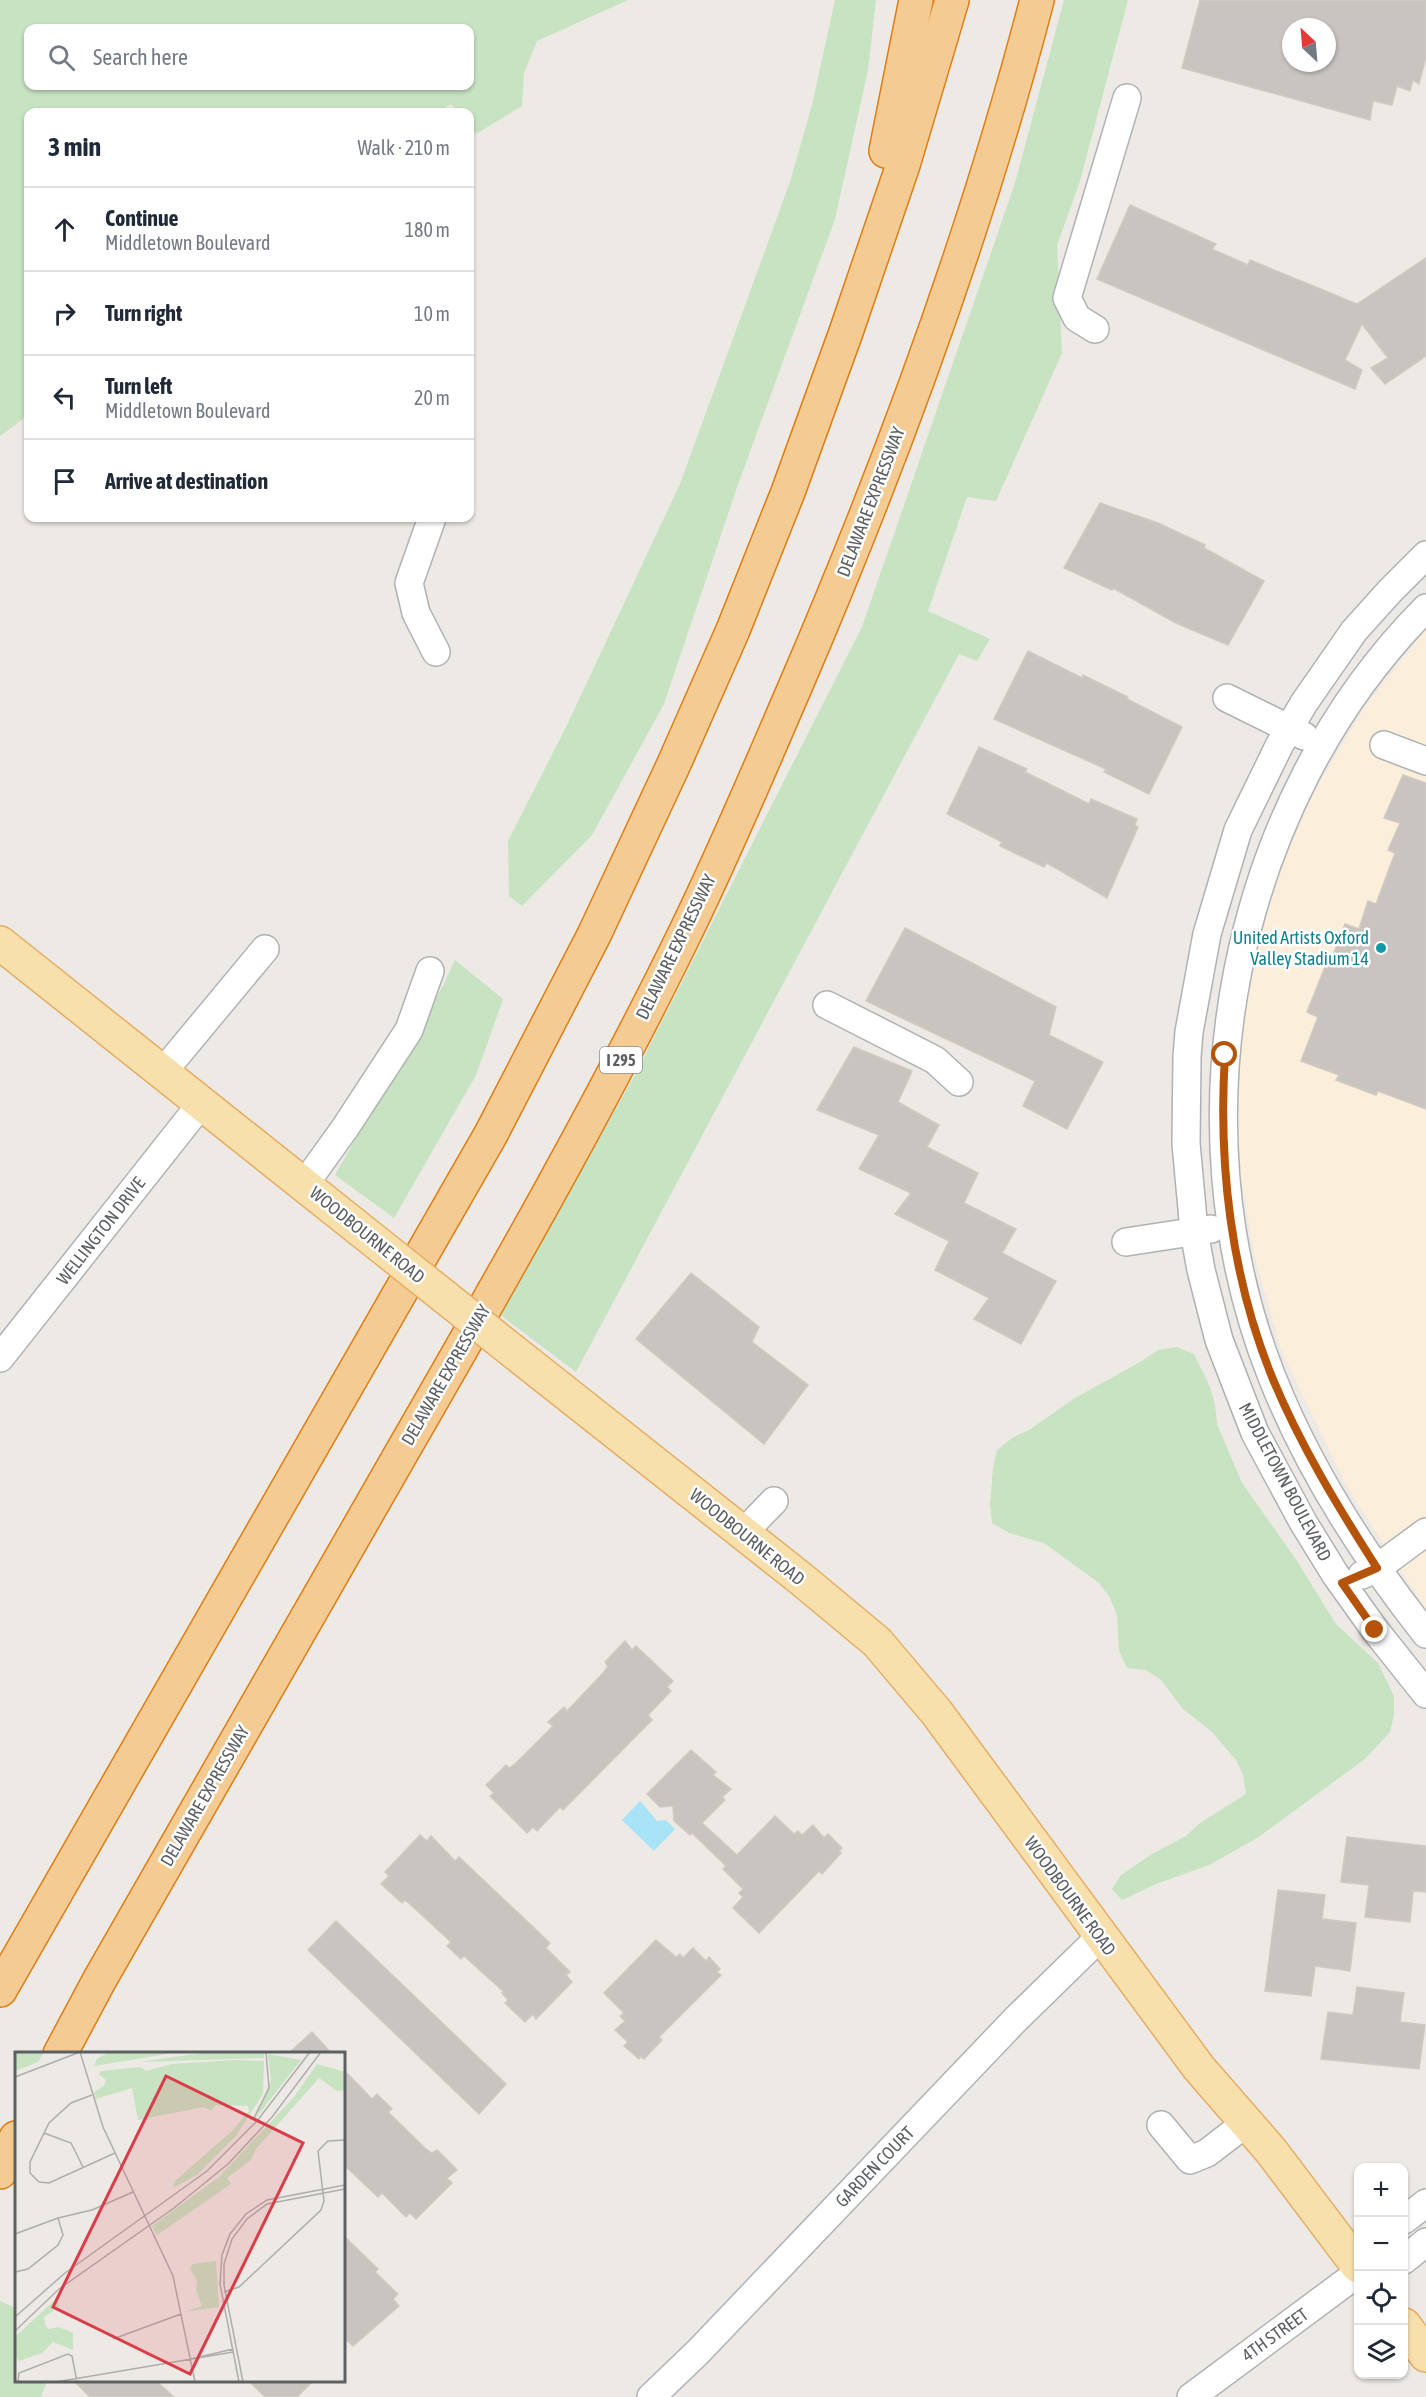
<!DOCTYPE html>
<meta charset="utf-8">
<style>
:root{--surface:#fff;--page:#f6f6f7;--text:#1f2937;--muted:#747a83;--line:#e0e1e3}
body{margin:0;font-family:"Asap Condensed",sans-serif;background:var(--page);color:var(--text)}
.controls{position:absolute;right:18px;bottom:18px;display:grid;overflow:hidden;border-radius:12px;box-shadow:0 2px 4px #0004}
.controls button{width:54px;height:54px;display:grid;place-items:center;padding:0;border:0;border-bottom:2px solid var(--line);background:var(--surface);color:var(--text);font:30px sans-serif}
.compass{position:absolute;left:1282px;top:18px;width:54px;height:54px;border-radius:50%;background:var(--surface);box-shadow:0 2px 4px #0004;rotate:334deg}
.stop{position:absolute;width:18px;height:18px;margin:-14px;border:4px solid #b45309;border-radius:50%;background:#fff}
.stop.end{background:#b45309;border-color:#fff;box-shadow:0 2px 6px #0008}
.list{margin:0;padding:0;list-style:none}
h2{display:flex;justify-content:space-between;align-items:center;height:78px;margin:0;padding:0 24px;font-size:26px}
h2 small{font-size:20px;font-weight:400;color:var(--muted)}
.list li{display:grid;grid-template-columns:39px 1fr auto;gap:18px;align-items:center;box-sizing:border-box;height:84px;padding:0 24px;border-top:2px solid var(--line)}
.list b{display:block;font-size:22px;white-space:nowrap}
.list p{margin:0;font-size:20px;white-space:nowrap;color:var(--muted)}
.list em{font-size:20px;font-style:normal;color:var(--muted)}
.icon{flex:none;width:33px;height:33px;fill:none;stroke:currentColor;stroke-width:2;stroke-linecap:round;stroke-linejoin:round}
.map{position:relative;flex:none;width:1426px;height:2397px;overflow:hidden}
.search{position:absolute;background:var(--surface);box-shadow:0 2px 4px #0004;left:24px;top:24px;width:450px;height:66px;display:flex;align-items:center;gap:15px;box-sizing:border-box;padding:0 21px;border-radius:12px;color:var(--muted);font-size:22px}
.panel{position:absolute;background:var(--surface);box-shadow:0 2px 4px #0004;left:24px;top:108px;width:450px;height:414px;border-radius:12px}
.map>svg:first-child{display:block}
</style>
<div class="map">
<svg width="1426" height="2397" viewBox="0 0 1426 2397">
<rect width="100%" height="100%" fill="#ede9e4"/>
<path fill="#fbeedb" d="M1426,629V1609L1347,1487L1282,1352L1255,1259L1237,1157V1020L1267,901L1312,795L1364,708Z"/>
<g fill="#c7e3c2" fill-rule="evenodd">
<path d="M0,0H628L537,41L524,73L522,106L476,134L470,126V112H459L451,104L438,112H28V415L0,436ZM28,28H470V86H28Z"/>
<path d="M835,0H876L868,70L835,219L736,490L664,704L592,835L522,906L509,896L508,841L567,725L680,484L790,182L812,105Z"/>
<path d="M1064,0H1128L1080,181L1057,245L1062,353L996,501L967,497L928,611L990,639L977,661L959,654L576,1372L499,1314L635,1075L862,627L1015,183Z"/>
<path d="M455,960L503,999L476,1075L394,1218L335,1175L444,984Z"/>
<path d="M1176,1347L1194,1354L1210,1387L1215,1405L1217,1424L1242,1483L1295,1558L1336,1624L1378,1663L1394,1696V1715L1390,1732L1365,1759L1257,1838L1209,1865L1156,1884L1122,1900L1112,1889L1121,1875L1152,1854L1186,1836L1200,1823L1246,1794L1243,1775L1236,1760L1212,1732L1183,1709L1161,1680L1146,1670L1127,1668L1119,1651L1117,1615L1110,1598L1099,1583L1044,1543L1009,1533L992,1523L990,1505L993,1468L997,1450L1012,1438L1029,1430L1075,1398L1142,1361L1158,1350Z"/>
<path d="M0,2301L16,2308V2380L47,2381L41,2397H0Z"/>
</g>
<path fill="#a9e3f8" d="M640,1801L657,1821L666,1820L675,1829L654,1851L622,1820Z"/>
<g fill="#c9c4c0" stroke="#d1cac3" stroke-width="1.5" fill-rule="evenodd">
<path d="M1200,0H1426V57L1419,84L1413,80L1410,91L1397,86L1392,105L1373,101L1370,120L1182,68ZM1291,27H1327V63H1291Z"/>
<path d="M1130,205L1216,244L1212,249L1248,265L1250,260L1357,304L1426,258V356L1385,384L1371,368L1388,358L1362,324L1345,360L1362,370L1355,389L1097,279Z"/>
<path d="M1100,503L1158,523L1205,545L1204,548L1264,581L1228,645L1176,623L1113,588L1112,590L1064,568Z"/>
<path d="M1028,651L1082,678L1083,675L1128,697L1127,699L1182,727L1149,794L1104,772L1106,769L994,719Z"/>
<path d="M979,747L1027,769L1025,772L1089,804L1091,799L1137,819L1135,825L1138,827L1107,898L1047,863L1044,867L1000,846L1002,842L947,814Z"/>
<path d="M1403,775L1426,783V1109L1378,1091L1376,1095L1336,1080L1339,1075L1301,1061L1318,1017L1307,1012L1325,967L1328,968L1345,924L1359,929L1368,901L1376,904L1395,853L1388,850L1400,823L1384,818Z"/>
<path d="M905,928L1056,1007L1049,1035L1103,1062L1067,1129L1023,1106L1035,1081L866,1001Z"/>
<path d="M854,1047L912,1071L898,1102L939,1125L927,1147L978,1173L964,1203L1016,1229L1002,1253L1056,1281L1021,1344L974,1319L989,1298L935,1270L949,1241L895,1214L911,1193L859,1169L879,1135L817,1110Z"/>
<path d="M691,1273L759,1327L752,1342L808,1385L764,1444L636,1339Z"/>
<path d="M625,1641L632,1650L636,1646L673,1681L667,1687L671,1691L648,1715L652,1720L563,1810L560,1807L537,1831L533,1827L527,1833L490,1796L494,1793L486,1785L506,1765L509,1768L515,1764L553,1726L548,1722L564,1707L567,1711L604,1672L608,1666L605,1662Z"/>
<path d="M691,1750L716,1772L713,1775L731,1789L722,1797L725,1800L702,1823L737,1855L775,1816L794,1834L798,1831L802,1835L813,1825L824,1838L828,1834L842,1848L839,1851L841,1853L822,1874L819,1871L759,1933L733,1908L743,1897L739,1893L743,1889L723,1869L726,1866L692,1833L690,1835L674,1821L673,1806L660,1807L647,1794Z"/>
<path d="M420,1835L427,1841L431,1836L455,1861L459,1857L550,1943L546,1948L570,1972L566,1975L572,1982L536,2019L533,2014L525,2022L505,2003L508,2000L502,1993L504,1992L464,1956L461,1959L447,1946L451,1942L411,1905L405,1900L402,1903L381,1884L389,1876L385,1872Z"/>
<path d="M1347,1837L1426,1846V1892L1413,1891L1410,1922L1365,1917L1369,1885L1341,1882Z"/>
<path d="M1278,1890L1325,1895L1322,1919L1356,1923L1350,1971L1315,1966L1311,1996L1265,1991Z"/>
<path d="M336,1921L506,2084L479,2114L308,1950Z"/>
<path d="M656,1940L676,1957L680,1954L683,1958L693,1948L706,1961L709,1957L720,1969L717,1972L721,1975L659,2037L662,2040L644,2059L641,2056L639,2059L624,2046L628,2042L615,2030L625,2021L620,2016L624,2013L604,1993Z"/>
<path d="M1357,1987L1404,1993L1400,2022L1425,2025L1419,2069L1321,2059L1328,2012L1353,2015Z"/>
<path d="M312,2032L332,2054H288Z"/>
<path d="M344,2070L372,2099L377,2094L392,2109L388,2112L426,2149L432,2153L437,2150L457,2170L447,2178L452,2183L416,2219L410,2213L406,2217L382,2193L378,2197L344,2165Z"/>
<path d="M344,2236L378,2269L375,2272L398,2294L393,2299L399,2306L353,2346L344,2338Z"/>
<path d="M73,2380H155L174,2397H90Z"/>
<path d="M248,2380H314L297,2397H265Z"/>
</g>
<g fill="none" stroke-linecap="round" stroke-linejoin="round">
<defs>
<g id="minor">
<path d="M1095,329L1077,318L1067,298L1127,98"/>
<path d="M432,518L409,583L416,613L436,652"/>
<path d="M1426,555L1390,591L1354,631L1304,703L1280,744L1238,830L1207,934L1189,1032L1187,1057L1186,1143L1194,1231L1201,1270L1219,1340L1255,1433L1303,1522L1335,1574L1375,1630L1426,1694"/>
<path d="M1426,608C1232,803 1170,1122 1272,1377C1308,1468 1365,1557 1426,1634"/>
<path d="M1227,698L1304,736"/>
<path d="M1384,745L1426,761"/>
<path d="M827,1005L935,1060L959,1082"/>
<path d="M162,1073L265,949"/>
<path d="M304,1185L345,1128L409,1030L430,971"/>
<path d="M1126,1242L1211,1229"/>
<path d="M0,1358L201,1104"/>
<path d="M743,1533L774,1501"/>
<path d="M1362,1575L1377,1568L1426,1532"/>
<path d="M1161,2125L1190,2160L1207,2153L1246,2123"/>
<path d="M1404,2220L1426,2203"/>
<path d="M1404,2260L1426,2242"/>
<path d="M651,2397L698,2352L1015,2020L1100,1937"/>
<path d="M1191,2397L1358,2273"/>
</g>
<g id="major">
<path d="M0,943L377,1243"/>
<path d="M514,1352L800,1578L877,1642L937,1713L1199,2068L1272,2152L1358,2266"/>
<path d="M1404,2325L1426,2355"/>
</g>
<g id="highway">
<path d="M886,151L916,0"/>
<path d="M0,1990L491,1134L594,935L673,766L733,630L788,492L846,332L903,165L952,0"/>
<path d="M60,2054L100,1979C200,1804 301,1628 402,1452C501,1280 600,1108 687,929C726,849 760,768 795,687C891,464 976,235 1037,0"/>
<path d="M0,2172L16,2138"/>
</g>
</defs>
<use href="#minor" stroke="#afb2b5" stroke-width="30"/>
<use href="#major" stroke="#e6ac64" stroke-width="36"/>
<use href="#highway" stroke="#df7d12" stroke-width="36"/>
<use href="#minor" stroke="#fff" stroke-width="27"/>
<use href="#major" stroke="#f8e0ad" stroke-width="33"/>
<use href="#highway" stroke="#f4cc93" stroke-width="33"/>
<defs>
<path id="major-bridge" d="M377,1243L514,1352"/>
</defs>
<use href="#major-bridge" stroke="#e6ac64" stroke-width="36" stroke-linecap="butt"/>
<use href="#major-bridge" stroke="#f8e0ad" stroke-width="33"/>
</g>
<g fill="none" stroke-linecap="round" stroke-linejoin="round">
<path stroke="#b45309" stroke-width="8" d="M1225,1055C1218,1164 1231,1276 1272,1377C1300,1445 1338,1507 1377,1568L1342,1583L1375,1630"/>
</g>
<circle fill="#0f9aa8" stroke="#fff" stroke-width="2" cx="1381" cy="948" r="6"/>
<g text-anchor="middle" stroke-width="5" stroke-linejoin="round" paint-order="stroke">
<rect fill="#fff" stroke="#8d9092" stroke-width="1.5" x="600" y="1047" width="42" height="26" rx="4.5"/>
<g font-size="16" font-weight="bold" fill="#5c6063">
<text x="621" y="1066">I 295</text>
</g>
<g font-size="18" fill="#5c6063" stroke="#fff">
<text transform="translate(871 502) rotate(-69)" y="6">DELAWARE EXPRESSWAY</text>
<text transform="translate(676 947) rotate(-64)" y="6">DELAWARE EXPRESSWAY</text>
<text transform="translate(101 1231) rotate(-52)" y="6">WELLINGTON DRIVE</text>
<text transform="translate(367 1235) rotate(39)" y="6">WOODBOURNE ROAD</text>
<text transform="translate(446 1375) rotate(-60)" y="6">DELAWARE EXPRESSWAY</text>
<text transform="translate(1285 1482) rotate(62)" y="6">MIDDLETOWN BOULEVARD</text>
<text transform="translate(747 1537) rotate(39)" y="6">WOODBOURNE ROAD</text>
<text transform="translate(205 1796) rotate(-60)" y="6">DELAWARE EXPRESSWAY</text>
<text transform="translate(1070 1896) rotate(54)" y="6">WOODBOURNE ROAD</text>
<text transform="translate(875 2167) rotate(-46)" y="6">GARDEN COURT</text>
<text transform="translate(1275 2335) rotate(-36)" y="6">4TH STREET</text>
</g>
<g font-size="18" fill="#0d838f" stroke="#fff" text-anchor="end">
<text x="1369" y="944">United Artists Oxford<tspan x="1369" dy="21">Valley Stadium 14</tspan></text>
</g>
</g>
<g transform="translate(15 2052)">
<rect width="330" height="330" fill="#ede9e4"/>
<path d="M0,0H29L23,10L0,19ZM94,0H164L79,14L82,7ZM194,0H249V6L125,10ZM253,2L286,8L240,67L256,28ZM220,8L249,9L248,42L221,84L182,123L158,136L160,129L218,78L234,59L233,54L201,53L196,59L189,55L123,68L117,36L80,47L79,40L89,34L91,28L84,22L86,19L125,15L131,19L157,12ZM302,12L330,20V38L322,39L304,26L241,97L236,108L212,126L216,132L142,183L137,174L204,125L279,45ZM201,209L204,255L169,260L187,254L181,238L182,228L175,217L177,212ZM42,246L44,255L29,265L30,272L33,277L44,275L58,281V298L38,290L27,301L4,309L0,304V285Z" fill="#c7e3c2"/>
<path fill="none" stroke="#afaeac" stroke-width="1.5" d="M65,0L88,75L158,224L180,330M0,25L65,0M77,43L56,51L34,71L15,110V121L24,130L34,131L100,101M238,68L254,36L251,0M29,81L56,91L68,115M43,166L77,158L118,140M0,182L43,166L48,183L43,193L13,217L0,220M209,240L224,235L306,158L309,149L303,99L313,89L330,88M0,265L50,221L192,119L242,69L295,0M0,279L44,237L159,156L213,112L257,65L306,0M98,287L166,262M176,307L218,297M3,330L4,321L53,302L57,304L62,330M41,330L218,300M224,330L205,232L207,203L215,182L231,162L252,148L330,133M228,330L209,233V212L217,187L232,167L252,152L330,137"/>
<path fill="#db3c4a" fill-opacity="0.15" stroke="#db3c4a" stroke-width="3" d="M151,24L288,91L175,322L38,255Z"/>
<rect width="330" height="330" fill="none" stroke="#5c6063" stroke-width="3"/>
</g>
</svg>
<div class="controls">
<button>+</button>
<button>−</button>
<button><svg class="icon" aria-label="locate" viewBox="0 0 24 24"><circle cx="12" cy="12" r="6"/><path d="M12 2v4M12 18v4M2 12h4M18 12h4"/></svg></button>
<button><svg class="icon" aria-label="layers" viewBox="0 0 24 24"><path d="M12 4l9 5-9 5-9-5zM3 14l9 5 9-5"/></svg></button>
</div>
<svg class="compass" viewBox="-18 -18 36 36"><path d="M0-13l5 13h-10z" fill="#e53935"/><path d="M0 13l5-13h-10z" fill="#747a83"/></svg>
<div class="stop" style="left:1225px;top:1055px"></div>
<div class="stop end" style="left:1375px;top:1630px"></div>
<div class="search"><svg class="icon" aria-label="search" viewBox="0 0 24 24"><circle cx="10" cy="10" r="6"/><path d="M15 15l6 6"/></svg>Search here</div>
<section class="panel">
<h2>3 min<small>Walk · 210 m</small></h2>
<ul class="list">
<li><svg class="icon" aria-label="ahead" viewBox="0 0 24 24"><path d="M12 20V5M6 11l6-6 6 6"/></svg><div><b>Continue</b><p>Middletown Boulevard</p></div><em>180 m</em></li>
<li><svg class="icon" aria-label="right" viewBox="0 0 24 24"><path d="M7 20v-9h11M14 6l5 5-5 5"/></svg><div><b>Turn right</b></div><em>10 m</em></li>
<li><svg class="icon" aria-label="left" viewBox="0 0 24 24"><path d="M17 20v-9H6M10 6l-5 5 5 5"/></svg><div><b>Turn left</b><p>Middletown Boulevard</p></div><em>20 m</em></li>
<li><svg class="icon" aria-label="arrive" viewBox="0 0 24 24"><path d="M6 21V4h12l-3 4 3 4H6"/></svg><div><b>Arrive at destination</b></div></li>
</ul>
</section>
</div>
